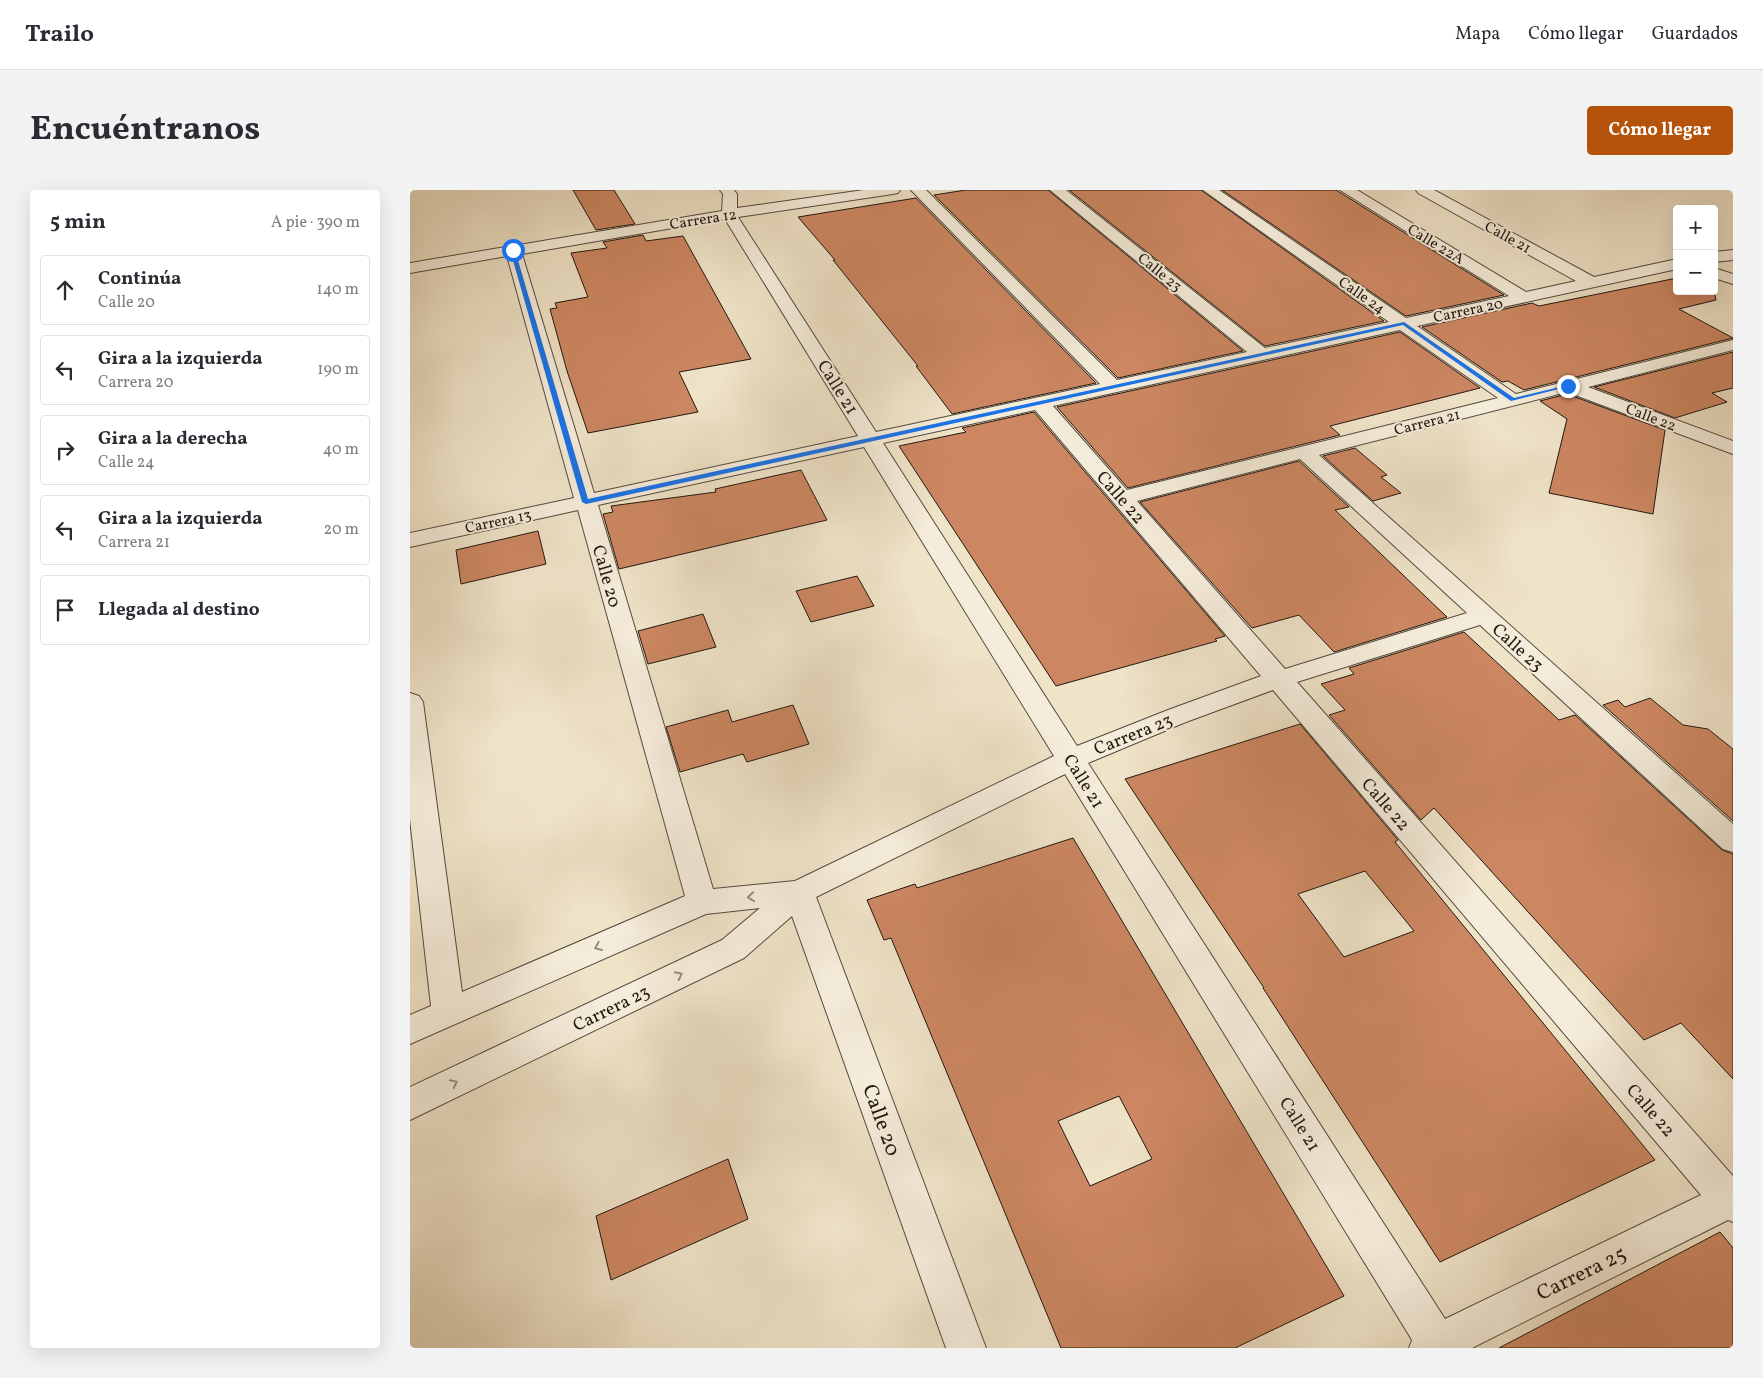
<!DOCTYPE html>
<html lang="es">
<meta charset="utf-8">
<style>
:root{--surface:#fff;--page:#f2f2f3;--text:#2b2b33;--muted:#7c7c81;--line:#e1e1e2;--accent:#b45309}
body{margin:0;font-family:Vollkorn,serif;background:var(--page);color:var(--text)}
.controls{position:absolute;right:15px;top:15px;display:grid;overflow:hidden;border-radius:5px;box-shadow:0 5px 20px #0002}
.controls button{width:45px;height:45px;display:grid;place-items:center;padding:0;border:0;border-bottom:1px solid var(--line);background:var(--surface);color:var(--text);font:25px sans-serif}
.stop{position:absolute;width:15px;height:15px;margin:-11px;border:4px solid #1a73e8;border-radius:50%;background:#fff}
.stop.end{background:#1a73e8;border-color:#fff;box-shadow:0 1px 5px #0008}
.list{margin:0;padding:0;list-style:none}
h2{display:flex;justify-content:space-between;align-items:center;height:65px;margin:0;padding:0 20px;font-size:21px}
h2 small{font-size:16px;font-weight:400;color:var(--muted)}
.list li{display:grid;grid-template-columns:32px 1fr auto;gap:15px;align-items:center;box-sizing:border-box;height:70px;margin:0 10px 10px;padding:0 10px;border:1px solid var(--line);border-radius:5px}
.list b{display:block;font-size:19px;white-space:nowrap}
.list p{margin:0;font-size:16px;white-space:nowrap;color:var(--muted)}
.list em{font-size:16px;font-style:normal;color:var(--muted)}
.icon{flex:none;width:28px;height:28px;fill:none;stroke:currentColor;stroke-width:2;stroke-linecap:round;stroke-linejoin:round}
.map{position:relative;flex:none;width:1323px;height:1158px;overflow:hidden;border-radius:5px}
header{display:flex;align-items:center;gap:30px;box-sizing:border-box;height:70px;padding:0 25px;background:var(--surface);border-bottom:1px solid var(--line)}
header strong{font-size:24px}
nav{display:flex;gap:28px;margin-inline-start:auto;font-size:18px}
.intro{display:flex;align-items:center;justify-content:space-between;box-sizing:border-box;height:120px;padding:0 30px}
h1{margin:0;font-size:35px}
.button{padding:12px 22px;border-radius:5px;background:var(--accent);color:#fff;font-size:18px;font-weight:700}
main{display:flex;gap:30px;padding:0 30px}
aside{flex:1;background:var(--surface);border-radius:5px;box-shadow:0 5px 20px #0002}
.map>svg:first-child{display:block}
</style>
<header>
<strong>Trailo</strong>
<nav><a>Mapa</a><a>Cómo llegar</a><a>Guardados</a></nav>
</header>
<div class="intro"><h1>Encuéntranos</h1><a class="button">Cómo llegar</a></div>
<main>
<aside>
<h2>5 min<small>A pie · 390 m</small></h2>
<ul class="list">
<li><svg class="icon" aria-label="ahead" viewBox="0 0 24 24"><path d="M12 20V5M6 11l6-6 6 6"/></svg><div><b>Continúa</b><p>Calle 20</p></div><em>140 m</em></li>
<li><svg class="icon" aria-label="left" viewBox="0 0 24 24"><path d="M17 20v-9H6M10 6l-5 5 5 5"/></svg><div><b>Gira a la izquierda</b><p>Carrera 20</p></div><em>190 m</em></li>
<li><svg class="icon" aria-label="right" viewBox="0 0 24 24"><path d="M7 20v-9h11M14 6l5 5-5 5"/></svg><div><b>Gira a la derecha</b><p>Calle 24</p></div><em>40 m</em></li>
<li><svg class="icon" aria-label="left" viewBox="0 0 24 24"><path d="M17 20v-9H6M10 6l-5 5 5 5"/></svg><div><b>Gira a la izquierda</b><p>Carrera 21</p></div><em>20 m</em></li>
<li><svg class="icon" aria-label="arrive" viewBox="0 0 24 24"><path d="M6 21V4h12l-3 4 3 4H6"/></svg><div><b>Llegada al destino</b></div></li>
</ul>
</aside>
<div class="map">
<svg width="1323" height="1158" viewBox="0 0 1323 1158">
<rect width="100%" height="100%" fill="#efe3c8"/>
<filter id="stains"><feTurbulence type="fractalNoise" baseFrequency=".004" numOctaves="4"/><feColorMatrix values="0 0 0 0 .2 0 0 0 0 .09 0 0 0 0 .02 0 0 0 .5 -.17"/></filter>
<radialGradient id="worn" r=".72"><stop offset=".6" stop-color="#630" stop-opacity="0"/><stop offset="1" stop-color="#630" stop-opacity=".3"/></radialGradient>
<g fill="#cc8762" stroke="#21170f" fill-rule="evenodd">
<path d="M163,0H204L225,34L186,40Z"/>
<path d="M556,0H638L833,161L708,188L524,5Z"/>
<path d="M659,0H791L974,131L855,156Z"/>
<path d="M812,0H926L1094,105L996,126Z"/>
<path d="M506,8L686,193L542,224L506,176H508L423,70H425L388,27Z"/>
<path d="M233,45L236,51L273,46L341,169L269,182L288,222L178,243L157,181L140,119L147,118L145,113L178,107L161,63L197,58L193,52Z"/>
<path d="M1267,88V101H1304L1306,110L1269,119L1323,148L1114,200L1098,191L1092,192L1012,137L1122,113L1129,116Z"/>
<path d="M990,142L1070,198L920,236L930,245L718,298L647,217Z"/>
<path d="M1323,162V198L1302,203L1317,212L1265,228L1184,197Z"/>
<path d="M1157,204L1255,240L1243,324L1139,303L1157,229L1130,211Z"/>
<path d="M624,222L815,446L805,449L807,451L646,496L489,256L556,242L552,238Z"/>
<path d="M945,258L977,285L971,287L991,303L963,311L913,266Z"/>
<path d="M889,271L939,317L925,320L1037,427L924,462L889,425L842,438L730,312Z"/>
<path d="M391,280L417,330L209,379L193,324L203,322L201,316L306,302L305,299Z"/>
<path d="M128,341L136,374L51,394L46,360Z"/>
<path d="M447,386L464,416L401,432L386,401Z"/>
<path d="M293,424L306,457L238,474L228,441Z"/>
<path d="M1054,442L1149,530L1165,525L1312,660L1323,664V889L1271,833L1234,850L1024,618L1011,630L919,525L935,520L911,494L944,484L939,478Z"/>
<path d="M1240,508L1273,535L1298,539L1323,559V631L1193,515L1208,510L1215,517Z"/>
<path d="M383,515L399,554L337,572L333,564L270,582L256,537L318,520L322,532Z"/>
<path d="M890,534L988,650L985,652L1245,970L1030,1072L853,798H854L715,589ZM955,681L1004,741L934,767L888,704Z"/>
<path d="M663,648L934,1106L825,1158H651L481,748L474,750L457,710L505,694L507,698ZM709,906L742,969L680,996L648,931Z"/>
<path d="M318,969L338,1029L201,1090L186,1026Z"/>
<path d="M1310,1042L1323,1058V1158H1089Z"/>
</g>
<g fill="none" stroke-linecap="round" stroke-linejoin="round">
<defs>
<g id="minor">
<path d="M310,0H324L327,4V18L454,0H490L488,3L483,4L328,27L466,242L690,194L501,0H516L707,190L837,162L640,0H656L855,158L979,132L793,0H809L996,128L1099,106L930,0H947L1116,102L1166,91L1008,3L1006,0H1024L1184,87L1267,69V79L1007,136L1106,204L1323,150V160L1178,197L1323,251V264L1157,202L909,265L1323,634V662L1313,659L1070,435L887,492L1323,986V1032L1318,1030L1062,1158H999L1002,1150L655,584L406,707L576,1158H536L382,726L334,768L0,930V897L312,750L350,718L296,724L0,854V825L21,816L0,629V503L9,506L13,512L52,802L275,706L168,320L0,357V343L164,308L97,66L0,83V73L312,21L313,4ZM315,29L448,246L184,303L112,64ZM990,140L1088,208L717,300L643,216ZM625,220L851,486L758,520L667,556L473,253ZM454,257L644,566L385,691L303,699L188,315ZM890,269L1057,423L875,479L727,311ZM863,500L1291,1005L1035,1129L678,573L776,532Z"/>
<path d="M1323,60V70L1304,72V62Z"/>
<path d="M1304,78L1323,84V94L1304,88Z"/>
</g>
</defs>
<use href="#minor" stroke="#544a3d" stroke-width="2"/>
<use href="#minor" fill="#f5eddb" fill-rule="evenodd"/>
</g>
<defs><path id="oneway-chevron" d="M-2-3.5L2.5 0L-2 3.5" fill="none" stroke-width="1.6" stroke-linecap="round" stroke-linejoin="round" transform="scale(1.25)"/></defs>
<g stroke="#968d7f">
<use href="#oneway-chevron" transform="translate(341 707) rotate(174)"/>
<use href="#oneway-chevron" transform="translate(188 757) rotate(157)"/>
<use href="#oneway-chevron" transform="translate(269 785) rotate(-26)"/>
<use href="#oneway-chevron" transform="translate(44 893) rotate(-26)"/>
</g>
<path fill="#1a73e8" d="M103,59L105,60L178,309L994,132L1104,208L1158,195L1161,196L1101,211L993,135L176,314L172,312L100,60Z"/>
<g text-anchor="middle" stroke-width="4" stroke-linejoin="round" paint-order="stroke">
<g font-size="15" fill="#21170f" stroke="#f5eddb">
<text transform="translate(293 29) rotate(-9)" y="5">Carrera 12</text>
<text transform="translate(1098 47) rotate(29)" y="5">Calle 21</text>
<text transform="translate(1026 54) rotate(31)" y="5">Calle 22A</text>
<text transform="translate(750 82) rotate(39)" y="5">Calle 23</text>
<text transform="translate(952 105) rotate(35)" y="5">Calle 24</text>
<text transform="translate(1058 120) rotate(-12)" y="5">Carrera 20</text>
<text transform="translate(1241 227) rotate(21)" y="5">Calle 22</text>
<text transform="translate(1017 232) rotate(-14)" y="5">Carrera 21</text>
<text transform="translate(88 331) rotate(-12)" y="5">Carrera 13</text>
</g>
<g font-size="18" fill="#21170f" stroke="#f5eddb">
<text transform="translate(428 197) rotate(58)" y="6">Calle 21</text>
<text transform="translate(711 307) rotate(49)" y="6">Calle 22</text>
<text transform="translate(197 386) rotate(74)" y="6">Calle 20</text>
<text transform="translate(1108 457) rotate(42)" y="6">Calle 23</text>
<text transform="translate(723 544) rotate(-22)" y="6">Carrera 23</text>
<text transform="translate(674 591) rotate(58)" y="6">Calle 21</text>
<text transform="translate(976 614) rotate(49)" y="6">Calle 22</text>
<text transform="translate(201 818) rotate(-26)" y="6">Carrera 23</text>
<text transform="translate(1241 920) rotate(49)" y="6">Calle 22</text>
<text transform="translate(890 934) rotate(58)" y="6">Calle 21</text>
</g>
<g font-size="21" fill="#21170f" stroke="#f5eddb">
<text transform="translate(472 930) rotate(70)" y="7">Calle 20</text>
<text transform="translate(1171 1083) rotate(-26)" y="7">Carrera 25</text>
</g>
</g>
<rect width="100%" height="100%" filter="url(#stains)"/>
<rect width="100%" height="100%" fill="url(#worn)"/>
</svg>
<div class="controls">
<button>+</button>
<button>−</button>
</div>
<div class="stop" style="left:103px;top:60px"></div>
<div class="stop end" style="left:1158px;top:196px"></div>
</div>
</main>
